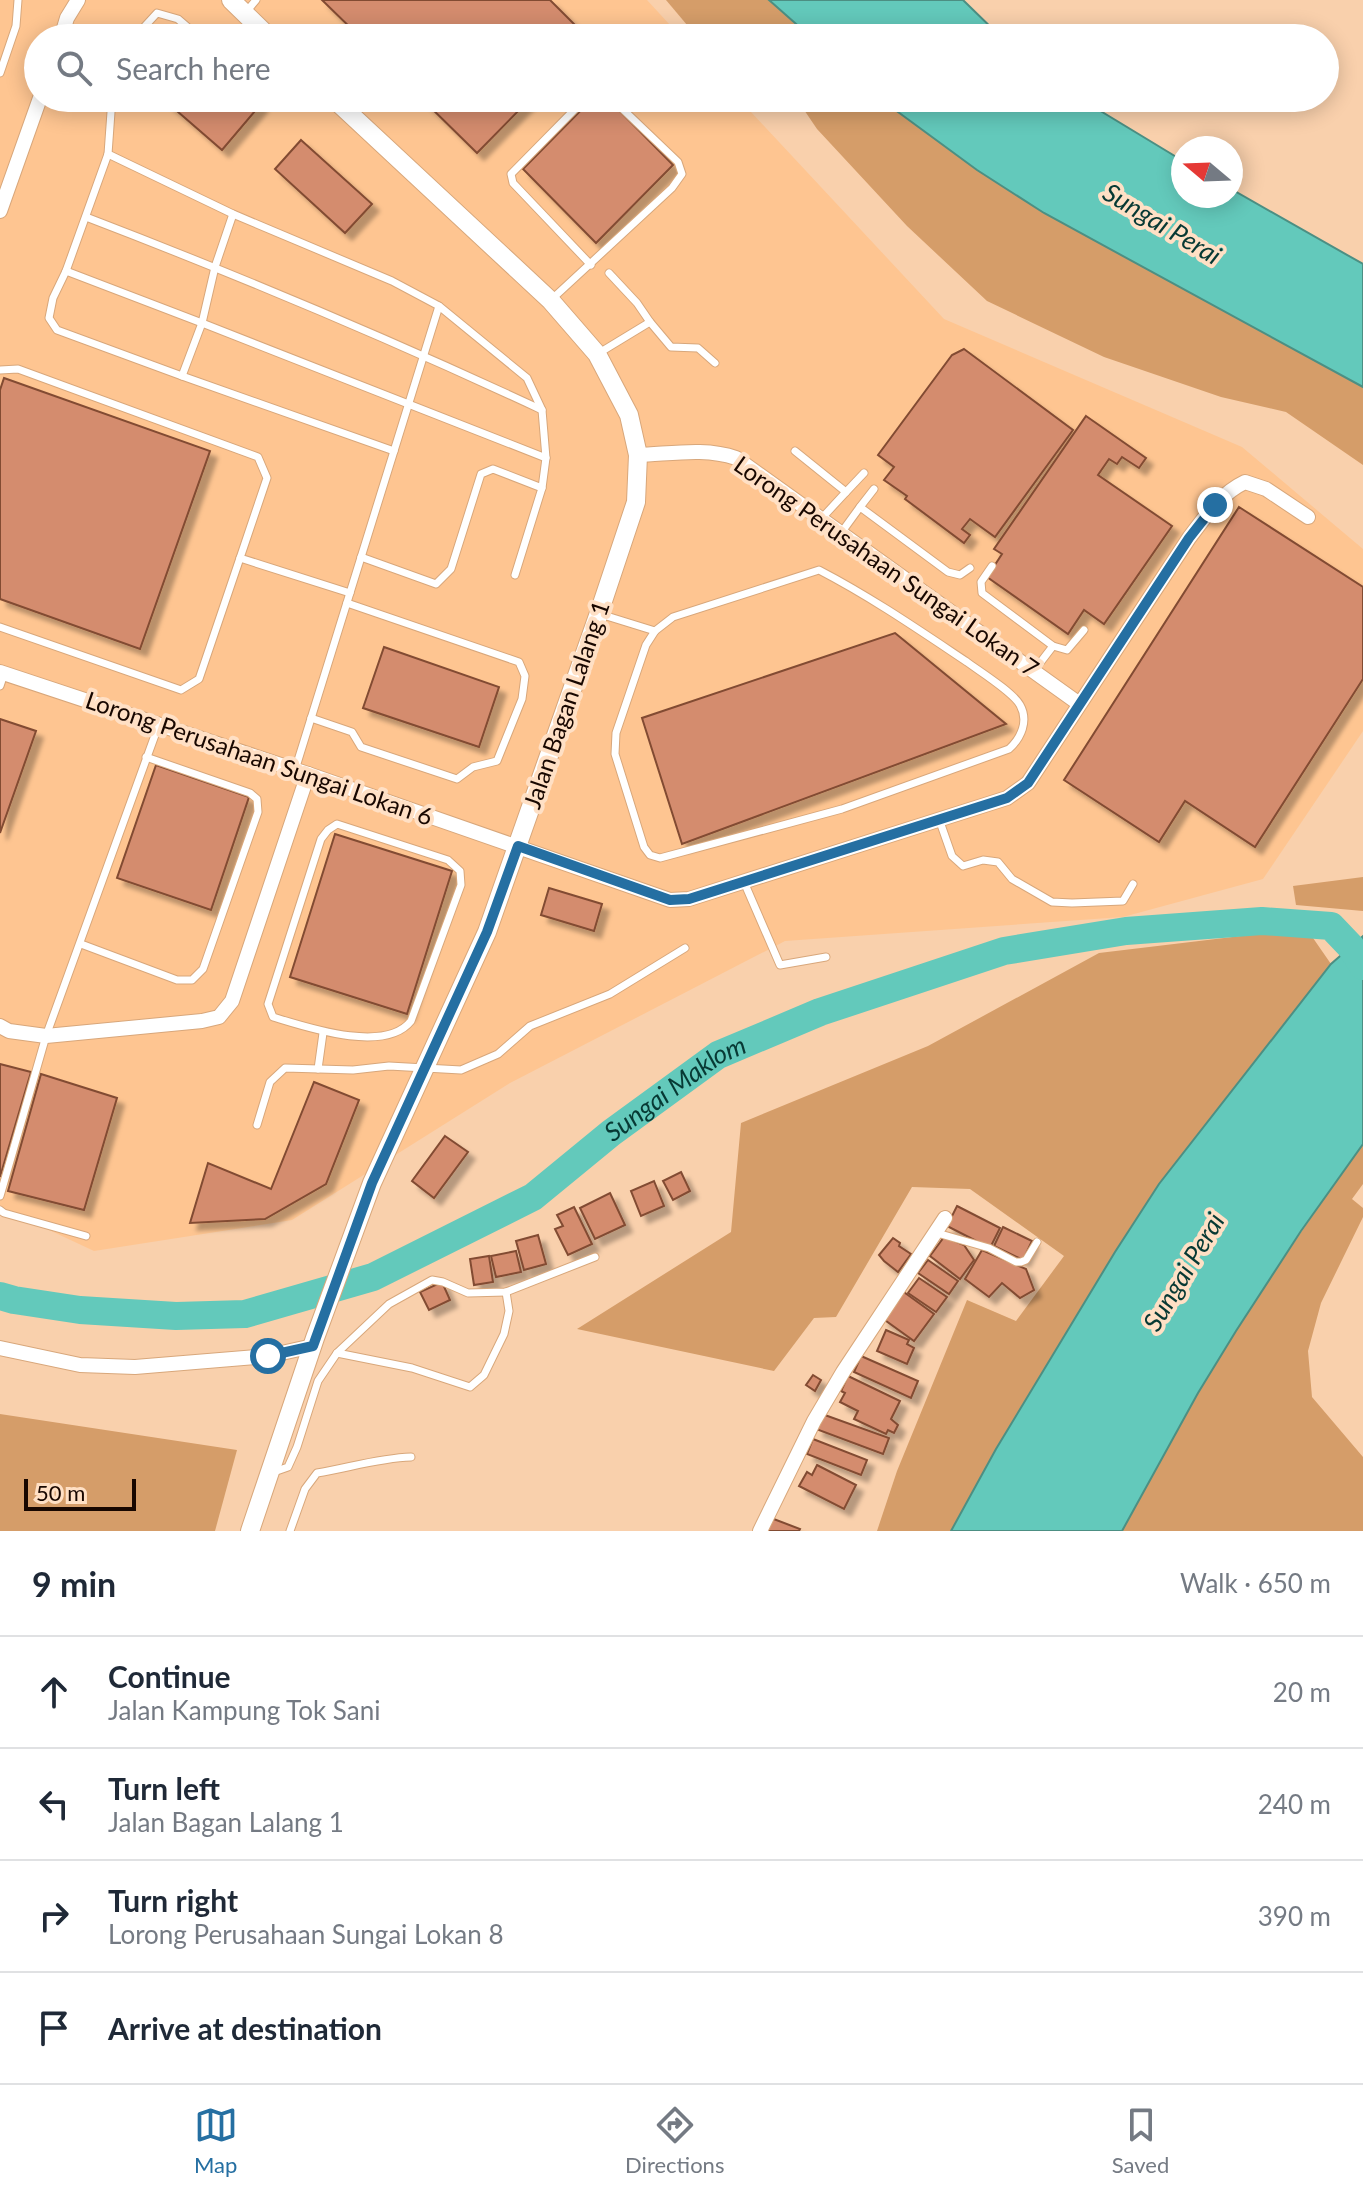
<!DOCTYPE html>
<meta charset="utf-8">
<style>
:root{--surface:#fff;--page:#f2f2f3;--text:#1f2937;--muted:#747a83;--line:#e0e1e3;--accent:#256fa2}
body{margin:0;font-family:Lato,sans-serif;background:var(--page);color:var(--text)}
.compass{position:absolute;left:1171px;top:136px;width:72px;height:72px;border-radius:50%;background:var(--surface);box-shadow:0 4px 20px #0003;rotate:289deg}
.scale{position:absolute;left:24px;bottom:20px;width:112px;box-sizing:border-box;padding-left:8px;border:4px solid #180700;border-top:0;font-size:22px;line-height:28px;white-space:nowrap;color:#180700;-webkit-text-stroke:6px #ffe0c5;paint-order:stroke}
.stop{position:absolute;width:24px;height:24px;margin:-18px;border:6px solid #256fa2;border-radius:50%;background:#fff}
.stop.end{background:#256fa2;border-color:#fff;box-shadow:0 2px 8px #0008}
.list{margin:0;padding:0;list-style:none}
h2{display:flex;justify-content:space-between;align-items:center;height:104px;margin:0;padding:0 32px;font-size:34px}
h2 small{font-size:26px;font-weight:400;color:var(--muted)}
.list li{display:grid;grid-template-columns:52px 1fr auto;gap:24px;align-items:center;box-sizing:border-box;height:112px;padding:0 32px;border-top:2px solid var(--line)}
.list b{display:block;font-size:30px;white-space:nowrap}
.list p{margin:0;font-size:26px;white-space:nowrap;color:var(--muted)}
.list em{font-size:26px;font-style:normal;color:var(--muted)}
.icon{flex:none;width:44px;height:44px;fill:none;stroke:currentColor;stroke-width:2;stroke-linecap:round;stroke-linejoin:round}
.map{position:relative;flex:none;width:1363px;height:1531px;overflow:hidden}
.search{position:absolute;background:var(--surface);box-shadow:0 4px 20px #0003;left:24px;right:24px;top:24px;height:88px;display:flex;align-items:center;gap:20px;box-sizing:border-box;padding:0 28px;border-radius:44px;color:var(--muted);font-size:30px}
.sheet{height:552px;background:var(--surface)}
nav{display:flex;justify-content:space-around;align-items:center;box-sizing:border-box;height:112px;border-top:2px solid var(--line);background:var(--surface);font-size:22px;color:var(--muted)}
nav a{display:grid;justify-items:center;gap:4px}
nav .on{color:var(--accent)}
.map>svg:first-child{display:block}
</style>
<div class="map">
<svg width="1363" height="1531" viewBox="0 0 1363 1531">
<defs>
<filter id="shadow"><feDropShadow dx="7" dy="7" stdDeviation="2" flood-color="#0004"/></filter>
</defs>
<rect width="100%" height="100%" fill="#f9d0ac"/>
<path fill="#fec591" d="M0,0H647L682,38H38V98H738L944,319L1242,447L1363,549V731L1263,879L1123,917L785,941L510,1083L292,1220L94,1251L0,1207Z"/>
<g fill="#d59d69">
<path d="M666,0H769L812,38H698Z"/>
<path d="M796,98H879L977,170L1044,213L1363,387V465L1286,412L1221,397L1104,357L987,301L907,226L817,129Z"/>
<path d="M1363,877V911L1296,905L1293,886Z"/>
<path d="M1274,932L1313,938L1331,964L1159,1184L1115,1252L996,1449L951,1531H877L897,1471L967,1300L1016,1321L1064,1256L970,1189L912,1187L836,1317L814,1318L774,1371L577,1329L731,1232L741,1123L928,1046L1099,953Z"/>
<path d="M1363,1144V1184L1352,1199L1363,1208V1217L1321,1303L1308,1351L1312,1397L1363,1457V1531H1122C1146,1484 1171,1438 1198,1392C1249,1307 1305,1225 1363,1144Z"/>
<path d="M0,1414L237,1450L215,1531H0Z"/>
</g>
<g fill="#63c9bb" stroke="#4c8f83" stroke-width="2">
<path d="M769,0H963L1002,38H812Z"/>
<path d="M879,98H1079L1183,161V196H1231V189L1363,264V387L1044,213L977,170Z"/>
<path d="M1363,936V1144L1301,1231L1236,1331L1198,1393L1122,1531H951L996,1449L1115,1252L1159,1184L1331,964Z"/>
</g>
<g fill="none" stroke-linecap="round" stroke-linejoin="round">
<path stroke="#63c9bb" stroke-width="28" id="s1" d="M0,1296L14,1300L80,1310L176,1316L245,1314L373,1277L533,1197L611,1133L718,1055L820,1012L1004,951L1126,931L1262,921L1331,926L1351,947L1363,966"/>
</g>
<g fill="#d48c6e" stroke="#824b33" stroke-width="2" filter="url(#shadow)">
<path d="M322,0H550L588,38H361Z"/>
<path d="M172,27L184,38H163Z"/>
<path d="M162,98H254L261,104L222,150Z"/>
<path d="M421,98H531L477,153Z"/>
<path d="M593,98H607L673,165L596,243L523,169Z"/>
<path d="M301,140L372,204L345,233L275,169Z"/>
<path d="M964,349L1073,430L995,537L970,519L962,529L970,535L964,543L905,499L907,496L884,480L894,467L878,455L952,355Z"/>
<path d="M4,378L210,451L140,649L0,599V390Z"/>
<path d="M1086,416L1146,458L1139,468L1122,457L1117,464L1109,459L1098,475L1172,526L1104,624L1084,610L1068,634L987,577L1002,554L994,549Z"/>
<path d="M1239,507L1363,587V679L1255,847L1185,801L1159,842L1064,780Z"/>
<path d="M895,633L1006,724L682,844L642,718Z"/>
<path d="M384,647L499,687L479,747L363,708Z"/>
<path d="M0,719L36,731L0,833Z"/>
<path d="M156,765L249,797L211,910L117,878Z"/>
<path d="M335,834L452,871L407,1014L290,977Z"/>
<path d="M549,888L602,904L594,931L541,915Z"/>
<path d="M0,1064L31,1072L0,1177Z"/>
<path d="M41,1074L117,1098L84,1210L8,1191Z"/>
<path d="M314,1082L359,1100L326,1184L265,1219L190,1223L208,1163L271,1189Z"/>
<path d="M445,1136L468,1152L434,1198L412,1181Z"/>
<path d="M681,1172L690,1191L673,1200L663,1181Z"/>
<path d="M654,1181L664,1206L641,1216L631,1191Z"/>
<path d="M610,1193L625,1225L595,1239L580,1208Z"/>
<path d="M957,1206L1000,1228L990,1248L947,1226Z"/>
<path d="M574,1207L592,1244L568,1255L555,1229L563,1226L557,1215Z"/>
<path d="M1003,1227L1032,1241L1023,1260L994,1246Z"/>
<path d="M538,1235L546,1264L524,1270L516,1241Z"/>
<path d="M944,1237L964,1245L974,1260L960,1279L930,1256Z"/>
<path d="M893,1238L900,1243L899,1246L911,1254L898,1272L884,1261L879,1255Z"/>
<path d="M982,1250L1026,1269L1034,1290L1020,1298L1002,1283L989,1297L965,1279Z"/>
<path d="M516,1251L521,1272L496,1277L491,1256Z"/>
<path d="M489,1256L493,1282L474,1285L470,1259Z"/>
<path d="M928,1260L958,1281L949,1294L918,1273Z"/>
<path d="M919,1278L947,1297L936,1312L908,1293Z"/>
<path d="M442,1282L450,1300L429,1310L420,1292Z"/>
<path d="M901,1290L934,1314L914,1341L882,1318Z"/>
<path d="M886,1330L909,1340L907,1344L914,1348L907,1364L877,1351Z"/>
<path d="M861,1356L918,1381L911,1398L854,1372Z"/>
<path d="M813,1375L821,1380L815,1391L806,1385Z"/>
<path d="M848,1376L900,1401L891,1419L898,1425L894,1433L888,1430L886,1434L854,1419L858,1411L840,1402L845,1393L841,1391Z"/>
<path d="M822,1414L889,1438L883,1454L816,1429Z"/>
<path d="M813,1439L867,1460L861,1475L807,1454Z"/>
<path d="M817,1465L856,1485L844,1509L799,1486L807,1472L812,1475Z"/>
<path d="M771,1518L800,1529L799,1531H766Z"/>
</g>
<g fill="none" stroke-linecap="round" stroke-linejoin="round">
<defs>
<g id="service">
<path d="M246,12L256,0"/>
<path d="M134,38L157,13L178,19L200,38"/>
<path d="M0,73L16,26L18,0"/>
<path d="M112,98L108,154L66,271L53,298L49,318L57,330L182,376L394,451"/>
<path d="M586,98L511,174L513,183L591,265"/>
<path d="M108,154L233,214L392,281L439,306L527,378L542,410L546,458L542,488"/>
<path d="M86,217C240,276 392,340 542,410"/>
<path d="M66,271L202,323L546,458"/>
<path d="M609,273L637,303L650,322"/>
<path d="M552,299L672,188L682,174L678,162L611,98"/>
<path d="M599,353L650,322L671,347L698,348L715,363"/>
<path d="M0,370L18,369L258,457L267,478L240,558L350,593"/>
<path d="M182,376L202,323L215,267L233,214"/>
<path d="M795,451L846,492L821,519"/>
<path d="M846,492L864,473"/>
<path d="M860,507L874,489"/>
<path d="M841,533L860,507L948,572L960,575L970,568"/>
<path d="M361,557L436,584L451,569L481,474L493,469L542,488L515,575"/>
<path d="M992,566L981,582L982,593L1053,646L1033,672"/>
<path d="M819,570C871,597 919,630 967,662C979,671 1013,692 1020,705C1029,721 1021,738 1009,749L842,809L660,858L650,855L644,847L615,754L616,733L646,645L655,631L673,617Z"/>
<path d="M600,614L655,631"/>
<path d="M0,627L181,690L199,679L240,558"/>
<path d="M1053,646L1067,650L1084,630"/>
<path d="M0,686L4,674"/>
<path d="M311,718L352,732L361,747L457,779L473,767L497,761L522,699L525,676L519,662L347,603"/>
<path d="M295,770L439,306"/>
<path d="M939,819L952,856L963,866L983,860L998,862L1012,879L1052,902L1072,903L1123,901L1133,884"/>
<path d="M337,824L448,860L460,871L461,885L411,1021C385,1054 306,1027 273,1017L268,1004L321,839L328,830Z"/>
<path d="M744,882L780,965L826,957"/>
<path d="M81,944L177,980H192L203,969L258,812L257,799L250,793L146,757"/>
<path d="M318,1069L323,1033"/>
<path d="M257,1125L270,1082L285,1068L353,1070L389,1066L461,1070L498,1054L530,1026L610,994L685,948"/>
<path d="M0,1196L46,1036L159,724"/>
<path d="M0,1210L4,1213L86,1236"/>
<path d="M937,1233L989,1248L1016,1262H1021L1026,1260L1037,1242"/>
<path d="M337,1353L412,1368L470,1387L484,1375L504,1334L509,1311L506,1292"/>
<path d="M271,1473L288,1467L297,1447L318,1381L337,1353L389,1304L432,1280L443,1282L468,1293L506,1292L595,1257"/>
<path d="M290,1531L305,1489L317,1473C348,1468 379,1458 411,1457"/>
</g>
<g id="minor">
<path d="M61,38L67,18L78,0"/>
<path d="M0,211L40,98"/>
<path d="M638,455C670,454 705,447 736,458L1078,703"/>
<path d="M0,672L308,774L670,900L689,899L1007,798L1028,783L1189,538C1206,516 1220,494 1245,482L1266,489L1308,517"/>
<path d="M0,1026L9,1031L46,1036L202,1021L219,1017L232,1001L308,774"/>
<path d="M0,1348L80,1365L135,1367L268,1356L313,1346"/>
<path d="M760,1531L814,1421L843,1372L945,1218"/>
</g>
<g id="secondary">
<path d="M231,0L270,38"/>
<path d="M250,1531L315,1338L372,1183L487,932L599,613L636,502L638,455L629,415L597,354L551,301L333,98"/>
</g>
</defs>
<use href="#service" stroke="#d8a77b" stroke-width="9"/>
<use href="#minor" stroke="#d8a77b" stroke-width="16"/>
<use href="#secondary" stroke="#d8a77b" stroke-width="20"/>
<use href="#service" stroke="#fff" stroke-width="7"/>
<use href="#minor" stroke="#fff" stroke-width="14"/>
<use href="#secondary" stroke="#fff" stroke-width="18"/>
</g>
<g fill="none" stroke-linecap="round" stroke-linejoin="round">
<path stroke="#256fa2" stroke-width="10" d="M268,1356L313,1346L372,1183L487,932L518,846L670,900L689,899L1007,798L1028,783L1189,538L1215,505"/>
</g>
<g text-anchor="middle" stroke-width="8" stroke-linejoin="round" paint-order="stroke">
<g font-size="24" fill="#180700" stroke="#ffe0c5">
<text transform="translate(886 567) rotate(35)" y="8">Lorong Perusahaan Sungai Lokan 7</text>
<text transform="translate(567 705) rotate(-71)" y="8">Jalan Bagan Lalang 1</text>
<text transform="translate(259 759) rotate(19)" y="8">Lorong Perusahaan Sungai Lokan 6</text>
</g>
<g font-size="26" font-style="italic" fill="#073934" stroke="#ffe0c5">
<text transform="translate(1162 224) rotate(31)" y="9">Sungai Perai</text>
<text dy="9" stroke="none"><textPath href="#s1" startOffset="738">Sungai Maklom</textPath></text>
<text transform="translate(1184 1272) rotate(-59)" y="9">Sungai Perai</text>
</g>
</g>
</svg>
<svg class="compass" viewBox="-18 -18 36 36"><path d="M0-13l5 13h-10z" fill="#e53935"/><path d="M0 13l5-13h-10z" fill="#747a83"/></svg>
<div class="scale">50 m</div>
<div class="stop" style="left:268px;top:1356px"></div>
<div class="stop end" style="left:1215px;top:505px"></div>
<div class="search"><svg class="icon" aria-label="search" viewBox="0 0 24 24"><circle cx="10" cy="10" r="6"/><path d="M15 15l6 6"/></svg>Search here</div>
</div>
<section class="sheet">
<h2>9 min<small>Walk · 650 m</small></h2>
<ul class="list">
<li><svg class="icon" aria-label="ahead" viewBox="0 0 24 24"><path d="M12 20V5M6 11l6-6 6 6"/></svg><div><b>Continue</b><p>Jalan Kampung Tok Sani</p></div><em>20 m</em></li>
<li><svg class="icon" aria-label="left" viewBox="0 0 24 24"><path d="M17 20v-9H6M10 6l-5 5 5 5"/></svg><div><b>Turn left</b><p>Jalan Bagan Lalang 1</p></div><em>240 m</em></li>
<li><svg class="icon" aria-label="right" viewBox="0 0 24 24"><path d="M7 20v-9h11M14 6l5 5-5 5"/></svg><div><b>Turn right</b><p>Lorong Perusahaan Sungai Lokan 8</p></div><em>390 m</em></li>
<li><svg class="icon" aria-label="arrive" viewBox="0 0 24 24"><path d="M6 21V4h12l-3 4 3 4H6"/></svg><div><b>Arrive at destination</b></div></li>
</ul>
</section>
<nav>
<a class="on"><svg class="icon" aria-label="map" viewBox="0 0 24 24"><path d="M3 6l6-2 6 2 6-2v14l-6 2-6-2-6 2zM9 4v14M15 6v14"/></svg>Map</a>
<a><svg class="icon" aria-label="directions" viewBox="0 0 24 24"><path d="M12 3l9 9-9 9-9-9zM9 14v-3h6M13 9l2 2-2 2"/></svg>Directions</a>
<a><svg class="icon" aria-label="saved" viewBox="0 0 24 24"><path d="M7 4h10v16l-5-4-5 4z"/></svg>Saved</a>
</nav>
